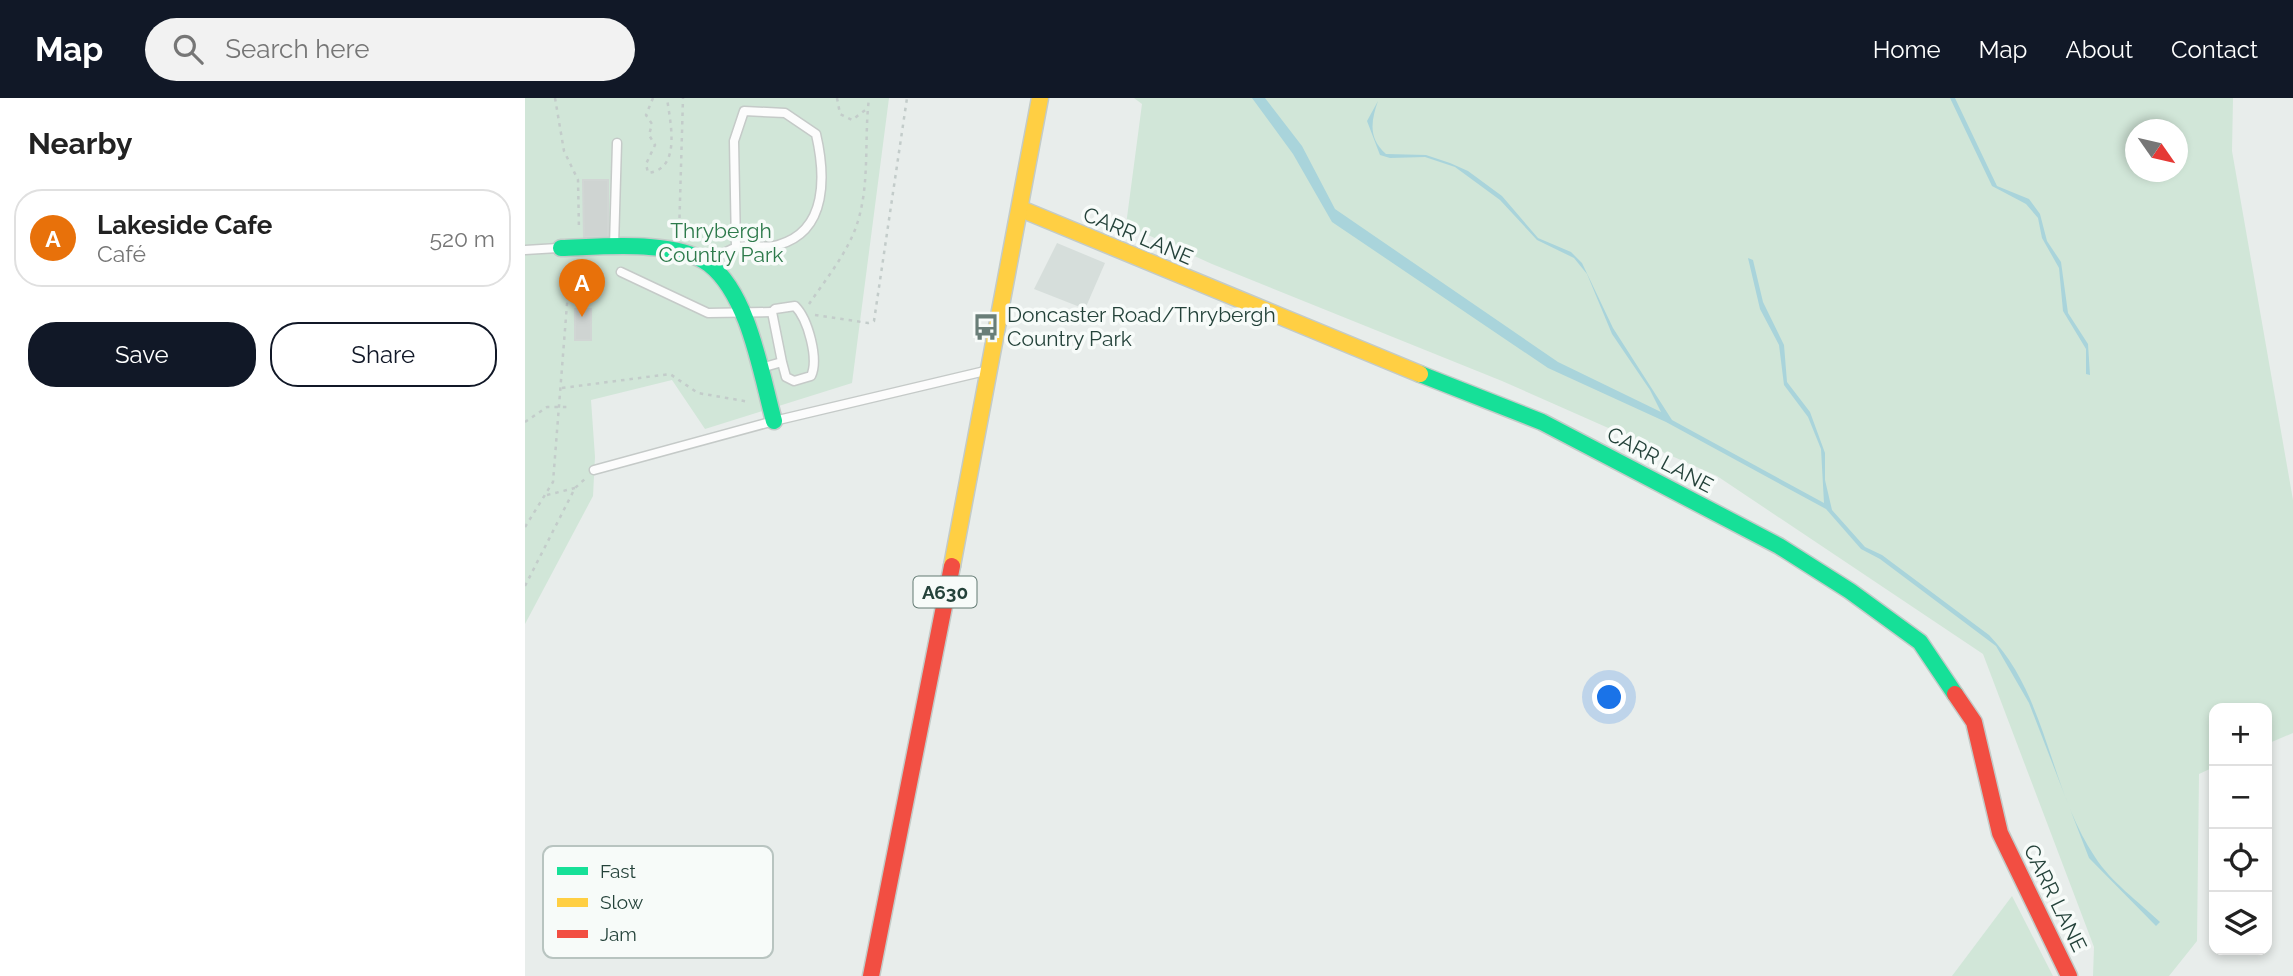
<!DOCTYPE html>
<meta charset="utf-8">
<style>
:root{--surface:#fff;--page:#f2f2f2;--text:#222;--muted:#767676;--line:#e0e0e0;--accent:#111827}
body{margin:0;font-family:Raleway,sans-serif;background:var(--page);color:var(--text)}
.controls{position:absolute;right:21px;bottom:21px;display:grid;overflow:hidden;border-radius:14px;box-shadow:0 4px 10px #0003}
.controls button{width:63px;height:63px;display:grid;place-items:center;padding:0;border:0;border-bottom:2px solid var(--line);background:var(--surface);color:var(--text);font:35px sans-serif}
.compass{position:absolute;left:1600px;top:21px;width:63px;height:63px;border-radius:50%;background:var(--surface);box-shadow:0 4px 10px #0003;rotate:124deg}
.you{position:absolute;left:1085px;top:600px;width:24px;height:24px;margin:-18px;border:5px solid #fff;border-radius:50%;background:#1a73e8;box-shadow:0 0 0 10px #1a73e833}
.badge{display:grid;place-items:center;width:46px;height:46px;border-radius:50%;background:var(--accent);color:#fff;font-size:23px;font-weight:700}
.pin{position:absolute;translate:-50% -58px;filter:drop-shadow(0 2px 4px #0008)}
.pin::after{content:'';position:absolute;top:37px;width:24px;height:21px;background:inherit;clip-path:polygon(0 0,100% 0,50% 100%)}
.list{margin:0;padding:0;list-style:none}
h2{display:flex;justify-content:space-between;align-items:center;height:91px;margin:0;padding:0 28px;font-size:30px}
h2 small{font-size:23px;font-weight:400;color:var(--muted)}
.list li{display:grid;grid-template-columns:46px 1fr auto;gap:21px;align-items:center;box-sizing:border-box;height:98px;margin:0 14px 14px;padding:0 14px;border:2px solid var(--line);border-radius:28px}
.list b{display:block;font-size:26px;white-space:nowrap}
.list p{margin:0;font-size:23px;white-space:nowrap;color:var(--muted)}
.list em{font-size:23px;font-style:normal;color:var(--muted)}
.actions{display:flex;gap:14px;padding:21px 28px}
.actions a{flex:1;padding:16px 0;border:2px solid var(--accent);border-radius:28px;text-align:center;font-size:24px;color:var(--accent)}
.actions .main{background:var(--accent);color:#fff}
.icon{flex:none;width:38px;height:38px;fill:none;stroke:currentColor;stroke-width:2;stroke-linecap:round;stroke-linejoin:round}
.map{position:relative;flex:none;width:1768px;height:878px;overflow:hidden}
header{display:flex;align-items:center;gap:42px;box-sizing:border-box;height:98px;padding:0 35px;background:var(--accent);color:#fff}
header strong{font-size:33px}
nav{display:flex;gap:38px;margin-inline-start:auto;font-size:24px}
.search{width:490px;height:63px;background:var(--page);display:flex;align-items:center;gap:18px;box-sizing:border-box;padding:0 24px;border-radius:38px;color:var(--muted);font-size:26px}
main{display:flex}
aside{flex:1;background:var(--surface)}
.map>svg:first-child{display:block}
</style>
<header>
<strong>Map</strong>
<div class="search"><svg class="icon" aria-label="search" viewBox="0 0 24 24"><circle cx="10" cy="10" r="6"/><path d="M15 15l6 6"/></svg>Search here</div>
<nav><a>Home</a><a>Map</a><a>About</a><a>Contact</a></nav>
</header>
<main>
<aside>
<h2>Nearby<small></small></h2>
<ul class="list">
<li><span class="badge" style="background:#e8710a">A</span><div><b>Lakeside Cafe</b><p>Café</p></div><em>520 m</em></li>
</ul>
<div class="actions"><a class="main">Save</a><a>Share</a></div>
</aside>
<div class="map">
<svg width="1768" height="878" viewBox="0 0 1768 878">
<rect width="100%" height="100%" fill="#e8edeb"/>
<path fill="#d6dedb" d="M532,145L580,165L560,211L509,191Z"/>
<g fill="#d1e6d8" fill-rule="evenodd">
<path d="M0,0H364L327,285L180,331L147,282L66,302L70,359L68,398L0,526Z"/>
<path d="M609,0H1708L1707,53L1768,402V635L1742,646V610H1689V669L1674,676L1672,843L1644,878H1568L1569,849L1458,556L1192,378L977,283L687,166L601,127L617,6ZM1610,32H1652V74H1610Z"/>
<path d="M1487,798L1528,878H1427Z"/>
</g>
<g fill="#a9d4db">
<path d="M727,0H740L777,48L810,111L1033,264L1136,314L1125,292L1087,236L1062,176L1049,160L1012,142L975,102L930,69L900,59L865,60L855,57L842,23L853,3C846,23 843,40 861,56L901,57L925,65L943,73L977,98L1013,140L1046,154L1057,165L1088,230L1147,322L1299,405L1296,351L1283,319L1259,287L1254,247L1235,211L1223,160L1228,162L1238,204L1259,247L1262,284L1285,314L1300,355V382L1307,412L1340,449L1357,457L1464,537C1523,598 1524,691 1570,759C1586,784 1614,804 1635,824L1631,828L1564,760L1504,605L1471,548L1355,461L1336,451L1301,411L1141,324L1023,270L807,124L768,56Z"/>
<path d="M1425,0H1430L1472,88L1504,101L1515,116L1522,143L1536,164L1543,215L1563,246L1565,277L1561,276V251L1538,213L1534,170L1517,140L1513,120L1501,106L1467,88Z"/>
</g>
<g fill="#cfd4d2" stroke="#d1d6d4" stroke-width="2">
<path d="M58,82H83V139H59Z"/>
<rect x="50" y="211" width="16" height="31"/>
</g>
<g fill="none" stroke-linecap="round" stroke-linejoin="round">
<defs>
<g id="lane">
<path d="M89,148L92,45"/>
<path d="M0,152L33,150"/>
<path d="M185,163C193,159 201,153 210,150C223,145 240,151 253,147C304,133 300,75 291,36L260,15L219,13L209,43L211,149"/>
<path d="M96,174L183,215L247,214"/>
<path d="M236,270L257,264L261,279L269,283L286,278C294,261 283,221 270,208L250,211L247,214L257,264"/>
<path d="M69,372L249,323L460,273"/>
</g>
<g id="fast">
<path d="M36,150C75,149 151,141 184,166C224,197 236,276 249,323"/>
<path d="M895,276L1017,324L1254,448L1325,493L1395,544L1430,596"/>
</g>
<g id="slow">
<path d="M496,111L895,276"/>
<path d="M427,468L515,0"/>
</g>
<g id="jam">
<path d="M1430,596L1449,624L1475,735L1544,878"/>
<path d="M346,878L427,468"/>
</g>
</defs>
<use href="#lane" stroke="#c5cac8" stroke-width="11"/>
<use href="#fast" stroke="#c3cbc8" stroke-width="19"/>
<use href="#slow" stroke="#c3cbc8" stroke-width="19"/>
<use href="#jam" stroke="#c3cbc8" stroke-width="19"/>
<g stroke="#c3ccca" stroke-width="2.5" stroke-dasharray="3.5 5" stroke-linecap="butt">
<path d="M30,0L39,53L53,82L54,132"/>
<path d="M128,0L121,17L127,26L124,37L130,47L121,66L123,75C157,71 145,24 142,0"/>
<path d="M312,0L315,16L327,22L343,10"/>
<path d="M154,137L158,0"/>
<path d="M284,206C301,181 324,153 333,123C345,83 339,41 344,0"/>
<path d="M290,217L343,225L349,223L382,0"/>
<path d="M37,290L145,276L173,295L225,304"/>
<path d="M0,324L22,309H45"/>
<path d="M22,397L50,390"/>
<path d="M0,429L28,384L45,168"/>
<path d="M0,488L50,390L62,379"/>
</g>
<use href="#lane" stroke="#fcfcfc" stroke-width="8"/>
<use href="#fast" stroke="#16e098" stroke-width="16"/>
<use href="#slow" stroke="#ffcf43" stroke-width="16"/>
<use href="#jam" stroke="#f24e42" stroke-width="16"/>
</g>
<defs>
<symbol id="bus-bare" viewBox="-9 -9 18 18"><path d="M-5-6H5V4H4V6H2V4H-2V6H-4V4H-5ZM-3.5-4V0h7V-4ZM-3.5 1.2v1.5H-2V1.2ZM2 1.2v1.5H3.5V1.2Z" fill="#697e78" stroke="#f7fbf9" stroke-width="2.5" paint-order="stroke"/></symbol>
</defs>
<g fill-rule="evenodd">
<use href="#bus-bare" x="442" y="210" width="38" height="38"/>
</g>
<g text-anchor="middle" stroke-width="7" stroke-linejoin="round" paint-order="stroke">
<rect fill="#f7fbf9" stroke="#637a73" stroke-width="2" x="388.5" y="478.5" width="63" height="31" rx="5"/>
<g font-size="19" font-weight="bold" fill="#24423a">
<text x="420" y="501">A630</text>
</g>
<g font-size="21" fill="#2d7a4b" stroke="#f7fbf9">
<text x="196" y="140">Thrybergh<tspan x="196" dy="24">Country Park</tspan></text>
</g>
<g font-size="21" fill="#24423a" stroke="#f7fbf9">
<text transform="translate(613 138) rotate(23)" y="7">CARR LANE</text>
<text transform="translate(1135 362) rotate(28)" y="7">CARR LANE</text>
<text transform="translate(1530 800) rotate(64)" y="7">CARR LANE</text>
</g>
<g font-size="21" fill="#24423a" stroke="#f7fbf9" text-anchor="start">
<text x="482" y="224">Doncaster Road/Thrybergh<tspan x="482" dy="24">Country Park</tspan></text>
</g>
</g>
<rect x="18" y="748" width="230" height="112" rx="10" fill="#f7fbf9" stroke="#b8c4c0" stroke-width="2"/>
<rect x="32" y="769" width="31" height="8" fill="#16e098"/>
<rect x="32" y="800" width="31" height="9" fill="#ffcf43"/>
<rect x="32" y="832" width="31" height="8" fill="#f24e42"/>
<g font-size="19" fill="#24423a">
<text x="75" y="780">Fast</text>
<text x="75" y="811">Slow</text>
<text x="75" y="843">Jam</text>
</g>
</svg>
<div class="controls">
<button>+</button>
<button>−</button>
<button><svg class="icon" aria-label="locate" viewBox="0 0 24 24"><circle cx="12" cy="12" r="6"/><path d="M12 2v4M12 18v4M2 12h4M18 12h4"/></svg></button>
<button><svg class="icon" aria-label="layers" viewBox="0 0 24 24"><path d="M12 4l9 5-9 5-9-5zM3 14l9 5 9-5"/></svg></button>
</div>
<svg class="compass" viewBox="-18 -18 36 36"><path d="M0-13l5 13h-10z" fill="#e53935"/><path d="M0 13l5-13h-10z" fill="#767676"/></svg>
<div class="you"></div>
<div class="pin badge" style="left:57px;top:219px;background:#e8710a">A</div>
</div>
</main>
